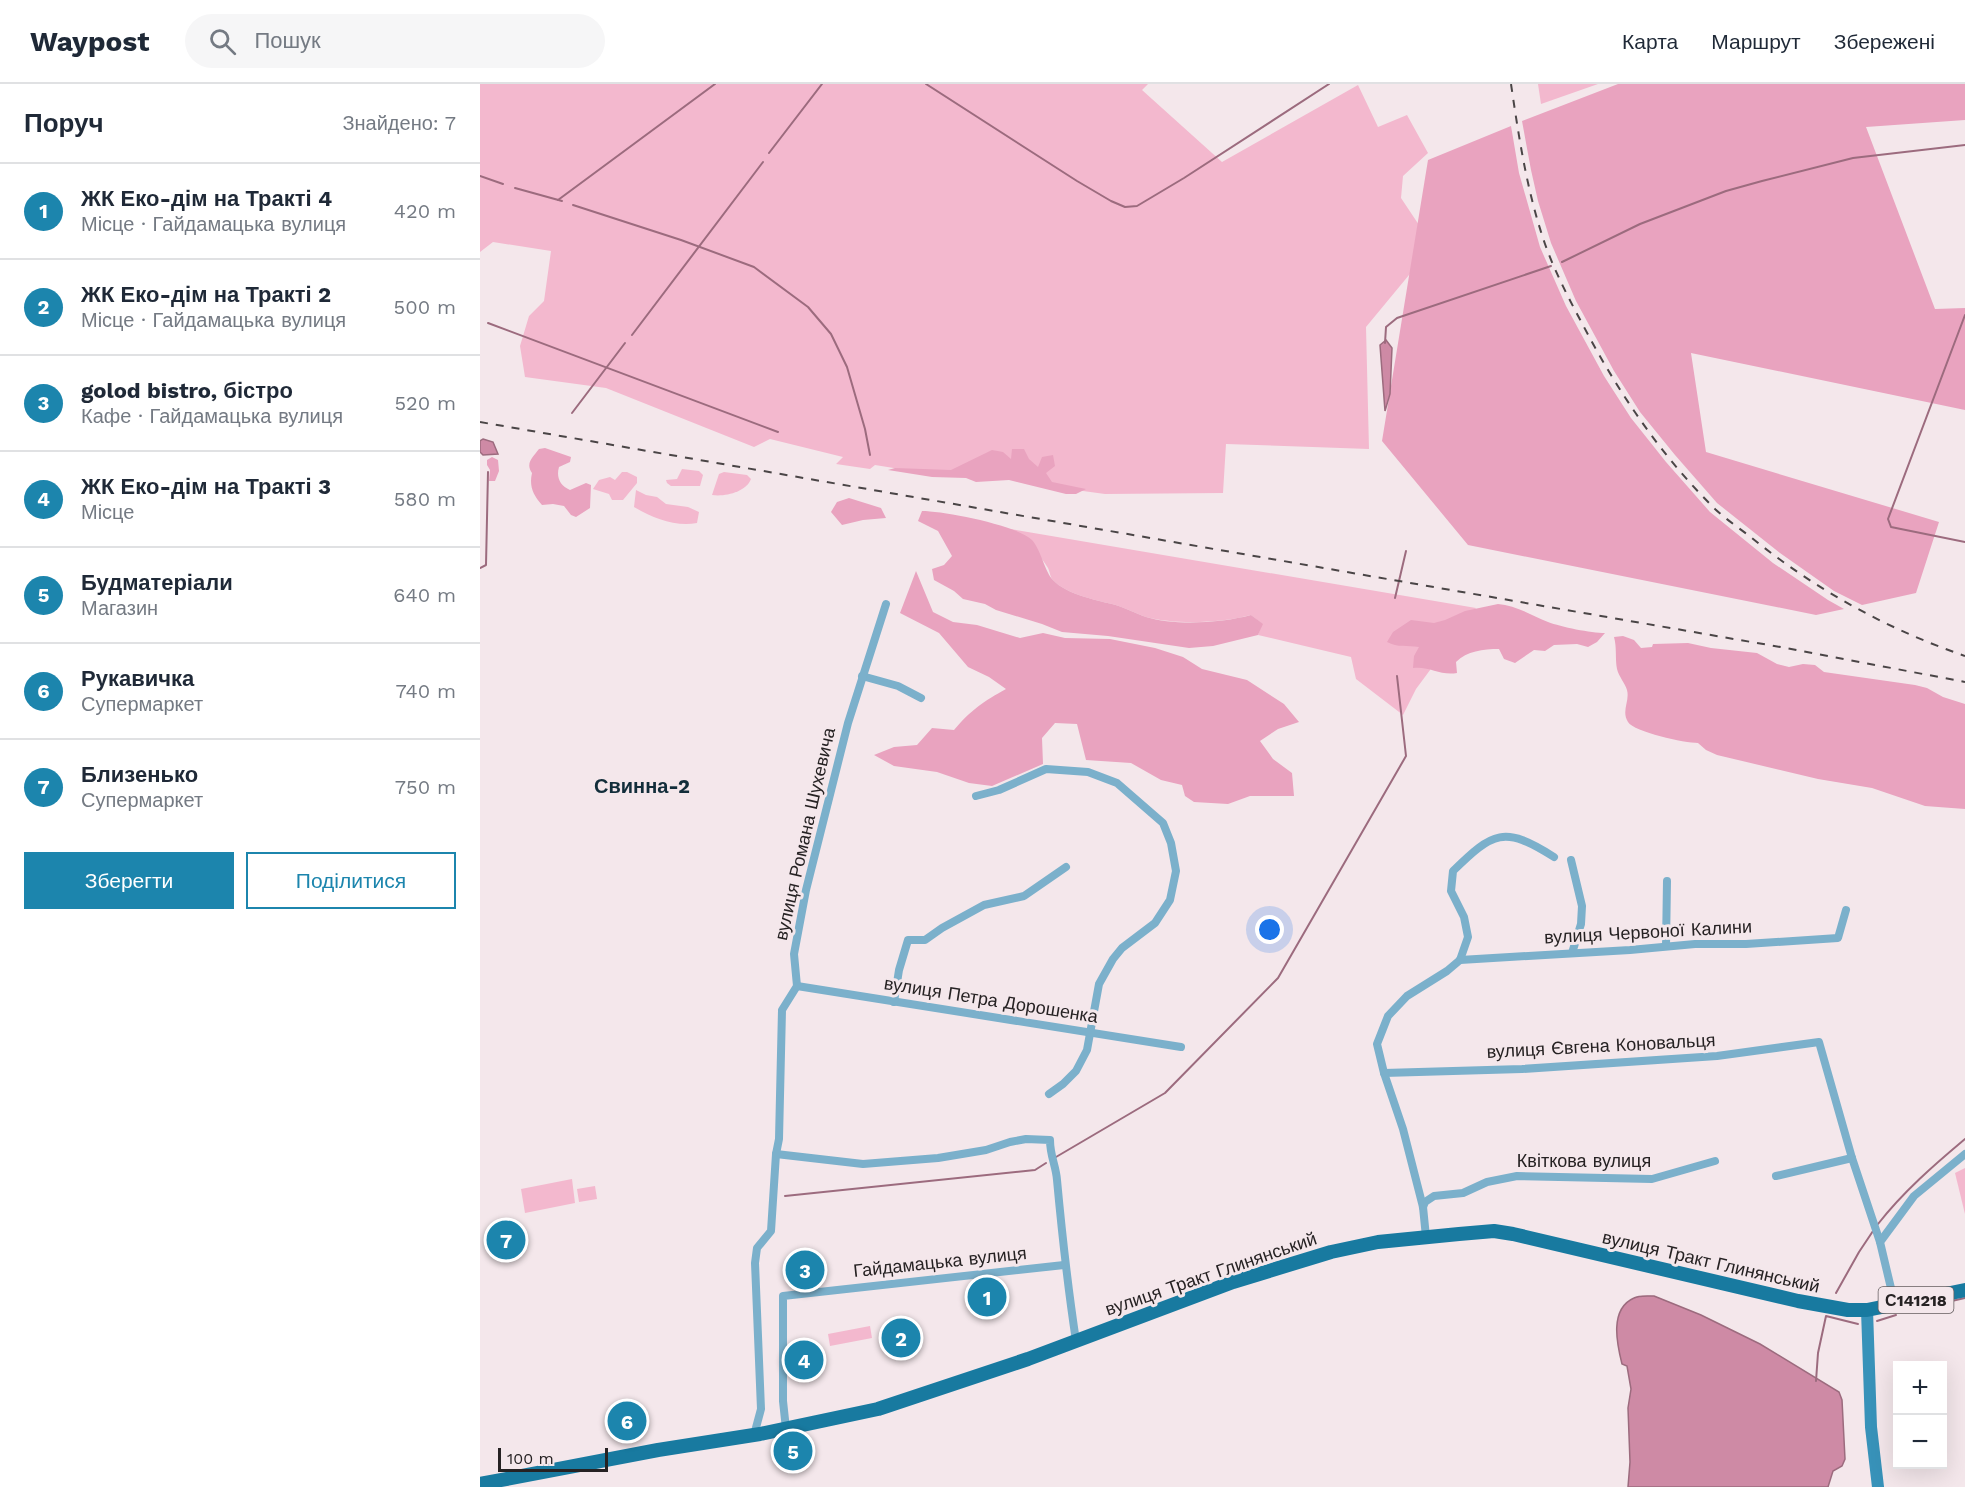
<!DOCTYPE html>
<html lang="uk">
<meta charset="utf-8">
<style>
:root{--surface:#fff;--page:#f6f6f7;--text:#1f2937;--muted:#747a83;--line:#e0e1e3;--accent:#1c85ad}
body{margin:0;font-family:"Work Sans",sans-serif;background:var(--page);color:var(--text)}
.controls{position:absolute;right:18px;bottom:18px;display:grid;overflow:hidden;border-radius:0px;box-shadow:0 6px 24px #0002}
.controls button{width:54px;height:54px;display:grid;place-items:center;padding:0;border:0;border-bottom:2px solid var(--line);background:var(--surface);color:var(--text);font:30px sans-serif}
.scale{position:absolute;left:18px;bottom:15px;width:110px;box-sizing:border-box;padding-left:6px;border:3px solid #262223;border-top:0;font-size:16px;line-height:21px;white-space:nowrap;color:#262223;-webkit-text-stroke:4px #f4e7eb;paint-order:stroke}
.you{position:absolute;left:790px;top:846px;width:21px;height:21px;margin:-15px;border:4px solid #fff;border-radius:50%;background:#1a73e8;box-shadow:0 0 0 9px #1a73e833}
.badge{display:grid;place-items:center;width:39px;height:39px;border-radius:50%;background:var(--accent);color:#fff;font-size:20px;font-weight:700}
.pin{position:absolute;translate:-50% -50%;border:3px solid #fff;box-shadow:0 2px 6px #0006}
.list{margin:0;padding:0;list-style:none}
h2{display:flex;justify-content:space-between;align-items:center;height:78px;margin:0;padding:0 24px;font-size:26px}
h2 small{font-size:20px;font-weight:400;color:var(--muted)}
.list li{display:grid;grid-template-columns:39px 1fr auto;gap:18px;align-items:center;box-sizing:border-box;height:96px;padding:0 24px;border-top:2px solid var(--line)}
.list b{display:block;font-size:22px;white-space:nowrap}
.list p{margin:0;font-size:20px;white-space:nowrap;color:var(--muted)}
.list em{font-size:20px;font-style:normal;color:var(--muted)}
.actions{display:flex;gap:12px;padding:18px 24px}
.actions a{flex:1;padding:14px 0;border:2px solid var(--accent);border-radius:0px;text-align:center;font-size:21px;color:var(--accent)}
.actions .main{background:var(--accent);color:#fff}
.icon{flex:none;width:33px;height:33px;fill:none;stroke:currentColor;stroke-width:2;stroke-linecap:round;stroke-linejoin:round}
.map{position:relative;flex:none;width:1485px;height:1403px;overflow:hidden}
header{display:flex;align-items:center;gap:36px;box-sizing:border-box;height:84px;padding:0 30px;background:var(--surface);border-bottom:2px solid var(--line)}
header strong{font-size:28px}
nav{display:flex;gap:33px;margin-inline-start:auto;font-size:21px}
.search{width:420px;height:54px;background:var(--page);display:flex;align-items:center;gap:15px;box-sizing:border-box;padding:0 21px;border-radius:33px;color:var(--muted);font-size:22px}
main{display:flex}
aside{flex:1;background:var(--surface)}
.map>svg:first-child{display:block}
</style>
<header>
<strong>Waypost</strong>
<div class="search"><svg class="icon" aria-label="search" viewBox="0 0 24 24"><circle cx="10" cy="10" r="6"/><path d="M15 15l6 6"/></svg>Пошук</div>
<nav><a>Карта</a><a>Маршрут</a><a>Збережені</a></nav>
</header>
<main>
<aside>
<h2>Поруч<small>Знайдено: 7</small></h2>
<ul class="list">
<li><span class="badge">1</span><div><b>ЖК Еко-дім на Тракті 4</b><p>Місце · Гайдамацька вулиця</p></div><em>420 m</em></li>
<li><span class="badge">2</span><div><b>ЖК Еко-дім на Тракті 2</b><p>Місце · Гайдамацька вулиця</p></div><em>500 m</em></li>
<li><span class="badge">3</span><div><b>golod bistro, бістро</b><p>Кафе · Гайдамацька вулиця</p></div><em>520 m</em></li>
<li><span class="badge">4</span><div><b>ЖК Еко-дім на Тракті 3</b><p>Місце</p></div><em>580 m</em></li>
<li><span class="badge">5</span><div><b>Будматеріали</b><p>Магазин</p></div><em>640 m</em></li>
<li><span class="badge">6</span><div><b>Рукавичка</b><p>Супермаркет</p></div><em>740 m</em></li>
<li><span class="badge">7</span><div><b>Близенько</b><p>Супермаркет</p></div><em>750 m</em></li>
</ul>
<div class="actions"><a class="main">Зберегти</a><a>Поділитися</a></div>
</aside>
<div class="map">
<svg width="1485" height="1403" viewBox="0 0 1485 1403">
<rect width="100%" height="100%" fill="#f4e7eb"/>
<g fill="#f3b8ce">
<path d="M0,0H668L662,6L742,78L878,1L898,43L927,31L948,69L923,92L921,114L953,162L886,243L889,365L746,360L743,409L625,410L559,401L529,383L457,391L395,381L390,385L356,380L363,373L290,355L274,363L126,304L45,293L40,262L49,232L64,217L71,167L13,158L0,168Z"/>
<path d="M1058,0H1118L1061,20Z"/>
<path d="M202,385L219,387L223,391L220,402H191L187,399L186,396L197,395Z"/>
<path d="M142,388H147L157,393V399L143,416H132L129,410L113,405L119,396L130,393L135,396Z"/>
<path d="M244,388L267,391L271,395C266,408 245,413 232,411L239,390Z"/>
<path d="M156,406L166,411L177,413L186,420L208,423L219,428L217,439C195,443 173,434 154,423Z"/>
<path d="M530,445L996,524L936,605L923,631L876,595L871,573L778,551L782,540L771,531C742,539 696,541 666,533C655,529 644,523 632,520C615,516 586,510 573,496C570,493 570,488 568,484C559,470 546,452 530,445Z"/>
<path d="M1485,1084V1130L1475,1089Z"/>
<path d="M92,1095L95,1119L45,1129L41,1105Z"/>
<path d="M115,1102L117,1115L99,1118L97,1105Z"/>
<path d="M390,1242L392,1254L350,1262L348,1250Z"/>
</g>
<g fill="#e9a3bf">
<path d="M1138,0H1485V36L1386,43L1455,225L1485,224V326L1211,269L1226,368L1459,438L1436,509L1382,521L1354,507L1300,469L1237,419L1195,371L1160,328L1134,287L1096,217L1071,159L1058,117L1051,86L1042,37Z"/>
<path d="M1031,42L1039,89L1060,163L1086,222L1124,292L1151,334L1186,378L1230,428L1293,479L1348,516L1364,525L1336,531L988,461L902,357L948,76Z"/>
<path d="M65,364L91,373L90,378L79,383C76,393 80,402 90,406L106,399L111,401L110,424L96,433L91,431L84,422L73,420L62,421C53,411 49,402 52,389C45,379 53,373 59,365Z"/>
<path d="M532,365H544L549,375L558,383L562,373L573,371L575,382L566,389L572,398L606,405L596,410H586L529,396L496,398L486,394L452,393L408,386L415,384L471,386L512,366L523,368L531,375Z"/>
<path d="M12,373L18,376L19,387L15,397H9L10,386L7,381V376Z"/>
<path d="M369,414L401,424L406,434L383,436L362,441L351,428L357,418Z"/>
<path d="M442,427C463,427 537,441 552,456C561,466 565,488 573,496C586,510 615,516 632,520C644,523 655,529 666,533C695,542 742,539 771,531L783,540L778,551L733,562L709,564L628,552L582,548L562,540L516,526L505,520L483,515L474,507L454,496L452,485L464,481L472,472L458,447L438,437Z"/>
<path d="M436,487L453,528L473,538L497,541L540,554L563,549L585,554L630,555L675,564L703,573L722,585L767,596L804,620L819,638L798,645L780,657L793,675L812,689L814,712H770L748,720L714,718L705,712L702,701L681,696L651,679L606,676L597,640L575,639L562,654L563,680L512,702L489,699L457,688L414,682L394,671L414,663L437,661L452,644L474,646C491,626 504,617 526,605L509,593L488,583L459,549L420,529Z"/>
<path d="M1018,520C1035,521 1051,531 1068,538C1081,543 1111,549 1125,549L1117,558L1108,563L1097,560L1074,561L1065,567L1054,566L1035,579L1024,575L1019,565C1003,565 987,567 976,578L977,589C960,592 950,582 933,584L934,572L939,563C927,561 918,564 907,558L913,548L931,536L954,539L965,536L985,527Z"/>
<path d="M1143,552L1154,556L1161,564L1172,563L1173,560L1208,559L1231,564L1277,569L1297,580L1309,583L1323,580L1335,581L1344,588L1435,601L1447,604L1463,613L1485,620V725L1445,722L1392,704L1338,695L1237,671L1226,666L1218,659C1205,659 1154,648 1148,638C1141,627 1150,617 1147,606C1145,599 1139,593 1137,585C1135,574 1137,564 1134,553Z"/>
</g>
<g fill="#ce8aa5" stroke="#9c6b7e" stroke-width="1.5">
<path d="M906,256L912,264L910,310L905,327L900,261Z"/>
<path d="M3,355L13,358L18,370L3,371L0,368V357Z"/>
<path d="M1174,1212L1221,1231L1280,1260L1359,1308L1362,1316L1365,1375L1362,1382L1353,1387L1348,1403H1148L1150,1378L1148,1324L1151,1305L1147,1282L1142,1280C1137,1260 1129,1225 1154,1214C1159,1211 1168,1212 1174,1212Z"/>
</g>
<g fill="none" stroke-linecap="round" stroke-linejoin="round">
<g stroke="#9c6b7e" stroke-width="2">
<path d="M446,0L597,97L631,117L645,123L657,122L704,94L849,0"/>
<path d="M289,69L342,0"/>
<path d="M0,92L23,100"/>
<path d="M35,104L82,117"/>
<path d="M78,116L235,0"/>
<path d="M93,121L201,156L274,183L328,223L351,250L367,283L385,345L390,371"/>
<path d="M1082,178L1160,140L1246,107L1282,97L1373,74L1485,61"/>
<path d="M1485,231L1408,435L1411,443L1485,458"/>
<path d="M8,239L298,348"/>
<path d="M152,251L283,78"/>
<path d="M905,259L906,243L917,234L1071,182"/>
<path d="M92,329L145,259"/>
<path d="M0,484L6,481L8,388"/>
<path d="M915,514L926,467"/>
<path d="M576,1073L685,1009L798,894L926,672L917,592"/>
<path d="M305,1112L555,1086L566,1079"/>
<path d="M1398,1140C1423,1108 1454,1081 1485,1055"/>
<path d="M1356,1209L1379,1168L1393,1147"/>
<path d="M1441,1224L1485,1214"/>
<path d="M1397,1237L1416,1231"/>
<path d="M1336,1297L1338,1269L1346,1232L1378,1240"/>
</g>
<g stroke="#7bb0cb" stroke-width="8">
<path d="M382,592L418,602L441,614"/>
<path d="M496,712L519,706L566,685L608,688L637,699L683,739L691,759L696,787L690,816L675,839L642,864L633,875L619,900L607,966L596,987L583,1000L569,1010"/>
<path d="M1091,776L1102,822L1101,840L1092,869"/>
<path d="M1186,862L1187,797"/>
<path d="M980,876L1150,866L1215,860H1266L1358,854L1366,826"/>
<path d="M317,902L701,963"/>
<path d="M414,918L419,886L428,856H445L462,844L504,821L544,812L586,783"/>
<path d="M904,989L1042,985L1237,972L1339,958L1372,1074L1400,1158"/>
<path d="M296,1070L383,1080L458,1074L506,1066L530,1058L546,1055L570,1056C570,1072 576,1082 577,1096C582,1150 588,1204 596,1257"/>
<path d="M1296,1092L1372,1074"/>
<path d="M943,1123L945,1118L954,1112L983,1109L1007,1098L1037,1092L1172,1095L1235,1077"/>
<path d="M946,1153L943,1123L923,1045L904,989L897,960L908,932L927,912L967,887L980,876L988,853L984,833L971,807L973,787C1013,748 1024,741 1074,773"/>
<path d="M1415,1221L1400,1158L1434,1112L1485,1070"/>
<path d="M306,1345L303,1317V1212L584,1181"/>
<path d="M274,1351L281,1325L275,1179L277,1164L291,1147L296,1070L299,1055L302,926L317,902L314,870L326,806L368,639L406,520"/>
</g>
<path stroke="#3892b9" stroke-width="12" d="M1387,1226L1391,1343L1398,1403"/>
<path stroke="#187aa0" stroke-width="14" d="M0,1400L178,1366L280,1350L398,1325L548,1275L753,1198L851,1168L898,1158L979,1150L1014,1147L1033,1150L1318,1217L1368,1226H1387L1485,1206"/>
<g stroke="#4a4546" stroke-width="2" stroke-dasharray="8 8" stroke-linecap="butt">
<path d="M1031,0C1039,54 1047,108 1065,160C1077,194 1095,226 1112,258C1145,318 1184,374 1233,423C1244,434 1259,444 1272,454C1336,506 1407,545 1485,572"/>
<path d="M0,338L1306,564L1485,598"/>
</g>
</g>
<g text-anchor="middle" stroke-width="6" stroke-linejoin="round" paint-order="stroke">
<rect fill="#f4e7eb" stroke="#645d5f" stroke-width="1.5" x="1398.5" y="1203" width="75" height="26" rx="4.5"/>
<g font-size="16" font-weight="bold" fill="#262223">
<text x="1436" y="1222">С141218</text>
</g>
<g font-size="18" fill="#262223" stroke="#f4e7eb">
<text transform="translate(325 750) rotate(-77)" y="6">вулиця Романа Шухевича</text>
<text transform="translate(1168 848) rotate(-3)" y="6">вулиця Червоної Калини</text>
<text transform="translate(511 916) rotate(9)" y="6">вулиця Петра Дорошенка</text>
<text transform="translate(1121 962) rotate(-3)" y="6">вулиця Євгена Коновальця</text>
<text x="1104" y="1083">Квіткова вулиця</text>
<text transform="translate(460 1178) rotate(-6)" y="6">Гайдамацька вулиця</text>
<text transform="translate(1231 1178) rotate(13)" y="6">вулиця Тракт Глинянський</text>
<text transform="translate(731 1190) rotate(-19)" y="6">вулиця Тракт Глинянський</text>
</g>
<g font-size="20" font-weight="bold" fill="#122d3a" stroke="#f4e7eb">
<text x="162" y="709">Свинна-2</text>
</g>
</g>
</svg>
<div class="controls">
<button>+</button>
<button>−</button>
</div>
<div class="scale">100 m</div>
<div class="you"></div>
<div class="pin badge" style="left:507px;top:1213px">1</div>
<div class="pin badge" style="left:421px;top:1254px">2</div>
<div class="pin badge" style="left:325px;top:1186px">3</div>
<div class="pin badge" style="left:324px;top:1276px">4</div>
<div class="pin badge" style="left:313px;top:1367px">5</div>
<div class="pin badge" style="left:147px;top:1337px">6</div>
<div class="pin badge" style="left:26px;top:1156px">7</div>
</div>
</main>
